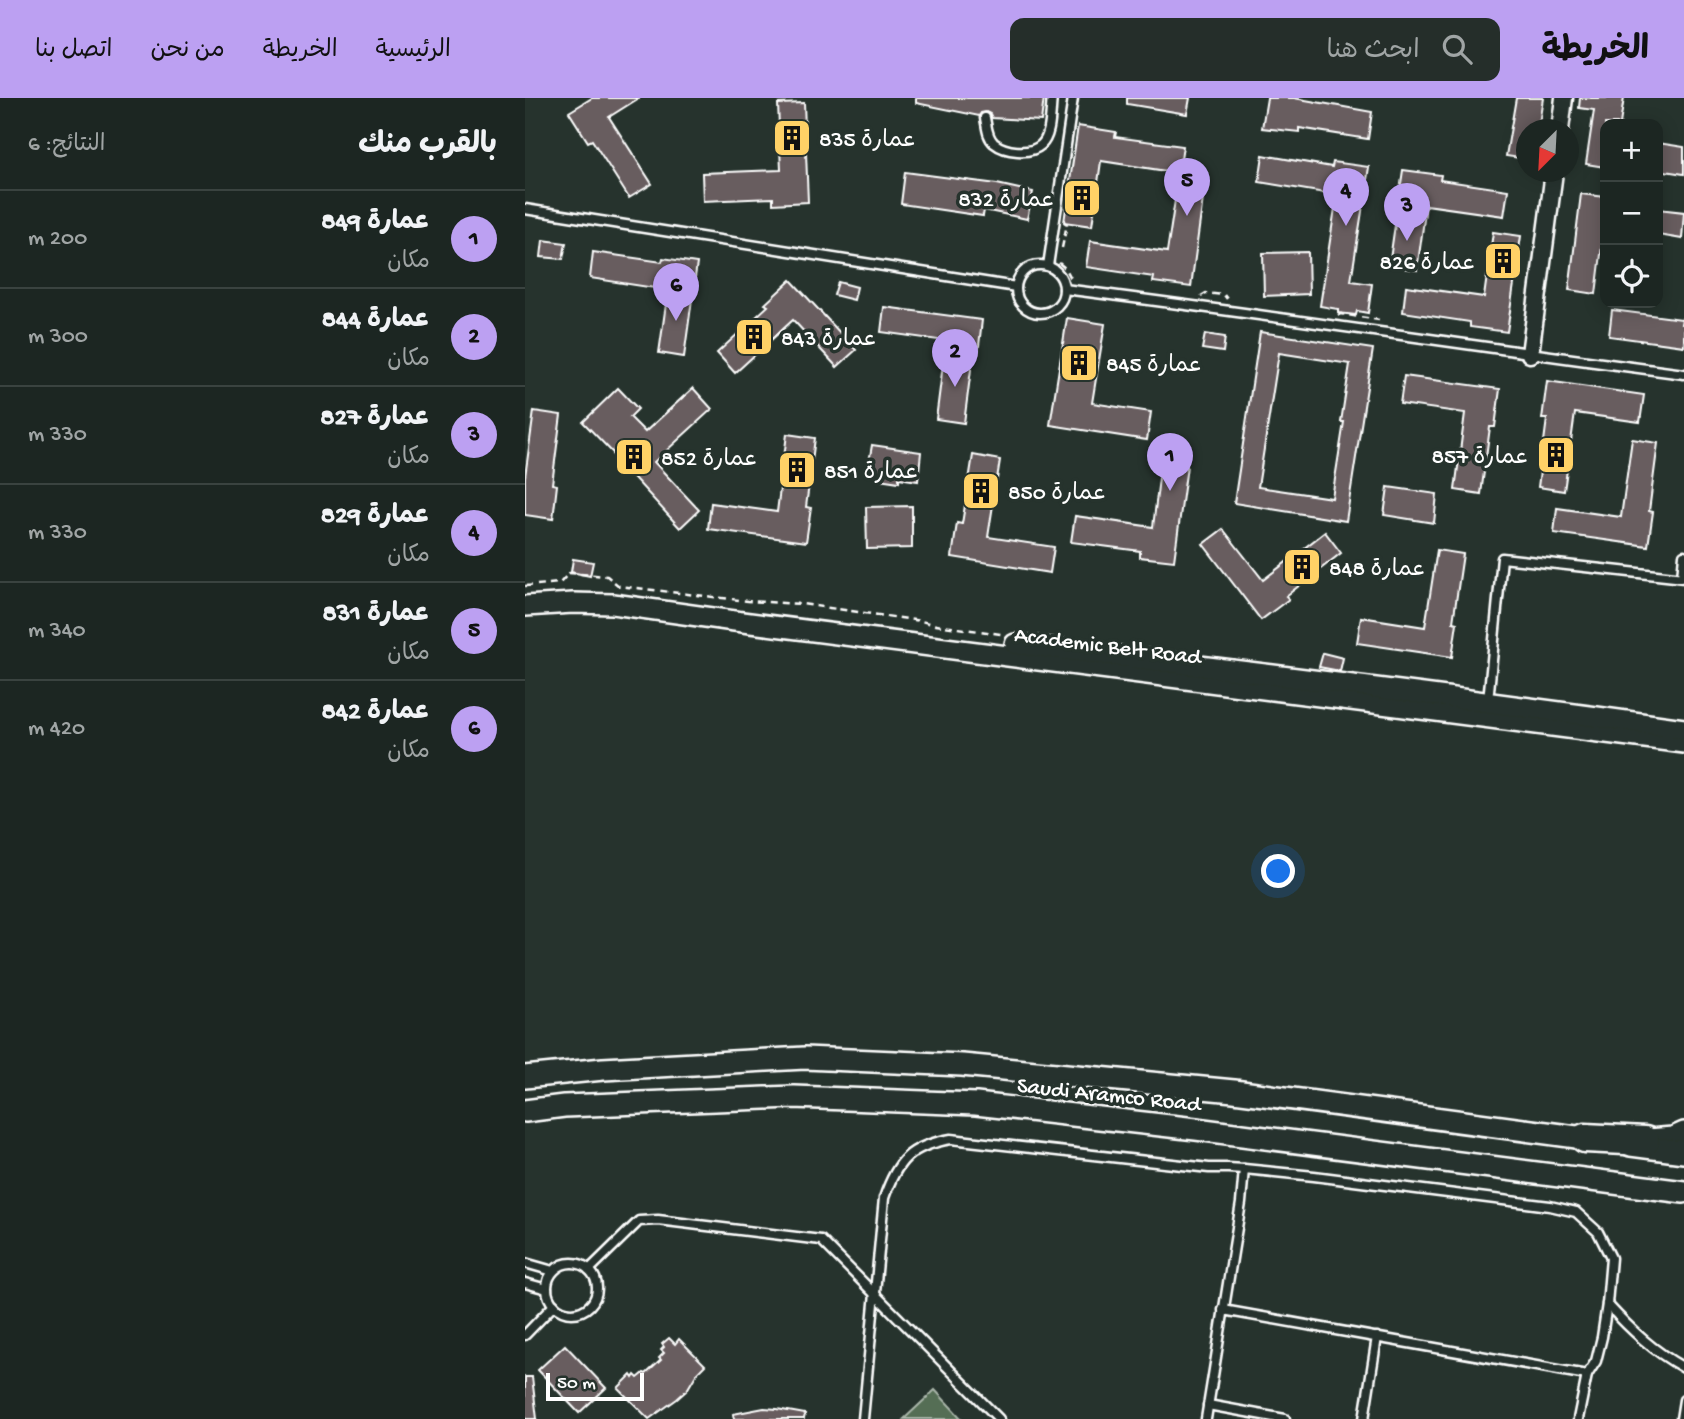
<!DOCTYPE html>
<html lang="ar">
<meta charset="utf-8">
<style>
:root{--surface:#1c2622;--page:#252e2a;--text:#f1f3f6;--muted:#a0a5a5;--line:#3a4340;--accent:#bca0f2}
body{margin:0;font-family:"Gochi Hand","Playpen Sans Arabic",sans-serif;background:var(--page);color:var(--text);direction:rtl}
.controls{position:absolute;right:21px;top:21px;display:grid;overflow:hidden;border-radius:14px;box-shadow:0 4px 18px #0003}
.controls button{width:63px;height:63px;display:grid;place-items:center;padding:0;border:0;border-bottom:2px solid var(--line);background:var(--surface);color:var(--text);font:35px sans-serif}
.compass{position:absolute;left:991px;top:21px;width:63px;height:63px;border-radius:50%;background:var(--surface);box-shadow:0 4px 18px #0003;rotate:204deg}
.scale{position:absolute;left:21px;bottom:18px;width:98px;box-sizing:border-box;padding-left:7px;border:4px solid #fff;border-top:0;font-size:19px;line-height:24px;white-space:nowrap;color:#fff;-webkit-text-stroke:5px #26332d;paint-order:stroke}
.you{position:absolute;left:754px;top:774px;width:24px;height:24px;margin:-18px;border:5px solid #fff;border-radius:50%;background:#1a73e8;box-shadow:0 0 0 10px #1a73e833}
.badge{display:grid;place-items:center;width:46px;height:46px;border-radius:50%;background:var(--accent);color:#111;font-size:23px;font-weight:700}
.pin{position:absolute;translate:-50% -58px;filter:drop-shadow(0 2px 4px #0008)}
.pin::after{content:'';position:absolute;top:37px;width:24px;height:21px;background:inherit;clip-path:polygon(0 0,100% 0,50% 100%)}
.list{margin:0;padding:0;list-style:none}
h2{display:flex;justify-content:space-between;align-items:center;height:91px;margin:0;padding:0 28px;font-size:30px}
h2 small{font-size:23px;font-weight:400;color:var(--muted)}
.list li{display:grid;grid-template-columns:46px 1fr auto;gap:21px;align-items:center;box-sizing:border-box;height:98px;padding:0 28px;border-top:2px solid var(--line)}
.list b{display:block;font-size:26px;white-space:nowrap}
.list p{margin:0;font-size:23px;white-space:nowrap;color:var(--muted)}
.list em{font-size:23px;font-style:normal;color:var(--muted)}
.icon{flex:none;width:38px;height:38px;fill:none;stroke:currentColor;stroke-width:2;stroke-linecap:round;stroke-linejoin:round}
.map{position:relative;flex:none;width:1159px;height:1321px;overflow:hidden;direction:ltr}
header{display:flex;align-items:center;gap:42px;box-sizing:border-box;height:98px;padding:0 35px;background:var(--accent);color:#111}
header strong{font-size:33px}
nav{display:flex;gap:38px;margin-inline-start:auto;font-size:24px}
.search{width:490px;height:63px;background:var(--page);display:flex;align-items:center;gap:18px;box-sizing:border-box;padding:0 24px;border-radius:14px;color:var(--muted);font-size:26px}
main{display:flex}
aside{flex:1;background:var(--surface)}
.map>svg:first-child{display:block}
</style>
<header>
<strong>الخريطة</strong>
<div class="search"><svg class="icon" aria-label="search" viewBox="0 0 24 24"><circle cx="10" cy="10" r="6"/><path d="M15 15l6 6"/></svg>ابحث هنا</div>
<nav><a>الرئيسية</a><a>الخريطة</a><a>من نحن</a><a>اتصل بنا</a></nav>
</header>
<main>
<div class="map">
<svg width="1159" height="1321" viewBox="0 0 1159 1321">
<rect width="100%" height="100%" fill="#26332d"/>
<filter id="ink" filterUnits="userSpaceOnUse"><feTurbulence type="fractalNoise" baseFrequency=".0143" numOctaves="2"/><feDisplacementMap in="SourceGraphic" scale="14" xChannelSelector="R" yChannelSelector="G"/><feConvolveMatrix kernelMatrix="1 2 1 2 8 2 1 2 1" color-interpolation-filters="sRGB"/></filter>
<g filter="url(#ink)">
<path fill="#556e55" stroke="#aab6aa" stroke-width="2" d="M410,1292L437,1321H379Z"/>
<g fill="#685d5f" stroke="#fff" stroke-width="2" fill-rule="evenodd">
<path d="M67,0H114L84,19L127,86L104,100L67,42L63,44L44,14Z"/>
<path d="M391,0H519L516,23L467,20L465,16L461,14L456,15L454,18L391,5Z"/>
<path d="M602,0H665L662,16L602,6Z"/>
<path d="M742,0H769L847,14L843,41L774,30V34L737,30Z"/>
<path d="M991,0H1018L1013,32H1002V61L981,58Z"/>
<path d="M1055,0H1099L1095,26H1080V69L1061,66L1069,12L1054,10Z"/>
<path d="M279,5L283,104L248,106V100L178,103L177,75L256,72L253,6Z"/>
<path d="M553,28L591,34L590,39L658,48L654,75L576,63L567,128L539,124Z"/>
<path d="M1133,45L1159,49V76L1133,72Z"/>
<path d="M738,57L807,69L808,64L844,69L826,183L847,186L843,215L832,213L831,217L813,215V211L795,208L812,97L734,84Z"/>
<path d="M878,72L916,77L915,82L983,92L979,118L901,107L892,172L864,168Z"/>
<path d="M380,74L472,86L508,94L502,121L459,112L458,118L376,106Z"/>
<path d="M652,89L679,93L666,189L628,184L629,179L561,169L565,143L642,154Z"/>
<path d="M1056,96L1080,99V124L1071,196L1044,192Z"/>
<path d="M1133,111L1159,114L1157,141L1133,137Z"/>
<path d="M968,134L996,138L982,234L945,229V224L878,214L881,188L959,199Z"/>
<path d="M18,142L41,145L38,161L16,159Z"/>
<path d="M68,154L137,164L138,160L172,165L159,259L134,255L143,192L65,180Z"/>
<path d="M783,154L784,196L739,198L738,155Z"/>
<path d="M266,182L331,252L312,269L268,222L210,275L192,255L243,208L240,206Z"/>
<path d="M313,184L332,189L329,202L309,197Z"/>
<path d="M359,209L457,222L453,256H448L439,325L411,321L421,243L356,234Z"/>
<path d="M1087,212L1157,221L1156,226H1159V248L1084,238Z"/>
<path d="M542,220L580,226L567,305L626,314L622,342L525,327Z"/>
<path d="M735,234L848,251L821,423L709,405ZM754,255L825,266L816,324H819L807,400L733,389Z"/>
<path d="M680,236L700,239L698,254L677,251Z"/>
<path d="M879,278L975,291L970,329H965L956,396L930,392L940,315L875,306Z"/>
<path d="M1022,283L1119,297L1115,324L1050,315L1039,393L1013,389L1022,321H1017Z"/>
<path d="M93,290L113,311L105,319L120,334L168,290L187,311L129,364L174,412L155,430L88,357L89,356L58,324Z"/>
<path d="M9,313L36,317L27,386L32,387L28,421L0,417V379Z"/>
<path d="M262,336L290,340L281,409L286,410L281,444L183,431L186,405L252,414Z"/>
<path d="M1107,341L1133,345L1124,413L1128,414L1123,448L1029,435L1032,410L1096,419Z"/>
<path d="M347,347L396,354L393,383L374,380V384L354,381L355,378L342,376Z"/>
<path d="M448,357L475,362L463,439L529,449L525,475L427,459L432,425L437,426Z"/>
<path d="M636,364L662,368L649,463L615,459V453L546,444L550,418L628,429Z"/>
<path d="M863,389L912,396L909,425L859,417Z"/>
<path d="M387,408V450L342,451L341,409Z"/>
<path d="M698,431L738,482L800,434L816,455L761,498L764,501L736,522L678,446Z"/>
<path d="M912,452L938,456L928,524L932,525L927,559L832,545L836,519L900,529Z"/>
<path d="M48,461L68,464L65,478L46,474Z"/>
<path d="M798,555L818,560L815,573L794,569Z"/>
<path d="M144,1240L150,1246L154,1241L180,1267L172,1275L162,1292L152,1301L124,1321L93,1290L106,1277L108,1280L110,1277L113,1280L119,1275L121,1276L136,1262L134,1260L139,1255L136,1252L139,1249L137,1246Z"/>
<path d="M40,1247L81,1290L54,1315L13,1272Z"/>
<path d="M0,1279H7L12,1321H0Z"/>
<path d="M239,1310L252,1311L280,1316L279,1321H209L208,1316Z"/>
</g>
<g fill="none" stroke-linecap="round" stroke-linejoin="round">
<defs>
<g id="service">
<path d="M460,20C462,29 462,39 469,45C480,54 505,57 516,47C527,37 525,14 527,0"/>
<path d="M0,111L491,189"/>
<circle cx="515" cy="191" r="24"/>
<path d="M523,168L548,0"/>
<path d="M539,191C746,217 952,249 1159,276"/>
<path d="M1157,479L1159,457"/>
<path d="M963,603L977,460L1159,480"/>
<path d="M0,1165L28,1173"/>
<circle cx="47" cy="1190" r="25"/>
<path d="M64,1172L114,1123L133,1122L296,1142L474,1321"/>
<path d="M0,1185L22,1191"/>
<path d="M1082,1206C1106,1232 1128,1253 1159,1270"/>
<path d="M698,1212L1062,1277L1071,1263L1077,1239L1082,1206L1086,1160L1073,1134L1051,1114L1025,1108L789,1078L719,1071"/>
<path d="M0,1237L29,1207"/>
<path d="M683,1307L760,1321"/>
<path d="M338,1321L359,1100C372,1062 385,1048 426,1041L684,1070H703L719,1071L716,1105L681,1321"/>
<path d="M839,1321L852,1239"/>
<path d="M1053,1321L1062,1277"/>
<path d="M1156,1321L1159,1302"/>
</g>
<g id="minor">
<path d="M1035,32L1039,0"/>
<path d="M1005,256L1029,74"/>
</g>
<g id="tertiary">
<path d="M0,508L48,505L88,506L202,522L1159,645"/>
<path d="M490,546C713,572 936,600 1159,631"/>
</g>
<g id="secondary">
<path d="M0,979L78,971L280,960L437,967L709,993L1074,1042"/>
<path d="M0,1013L39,1008L269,999L451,1006L671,1031L1159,1094"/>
<path d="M1124,1042L1148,1040L1159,1035"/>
<path d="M1106,1047L1159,1054"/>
</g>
<path id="motorway" d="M1060,1040L1120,1043"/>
</defs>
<use href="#service" stroke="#fff" stroke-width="13"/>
<use href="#minor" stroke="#fff" stroke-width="21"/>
<use href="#tertiary" stroke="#fff" stroke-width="24"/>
<use href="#secondary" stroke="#fff" stroke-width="26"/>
<use href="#motorway" stroke="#fff" stroke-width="33"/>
<g stroke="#fff" stroke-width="2.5" stroke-dasharray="7 5" stroke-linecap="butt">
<path d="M537,150L542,126L539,124"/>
<path d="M534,165L541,171L547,182"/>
<path d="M676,198L681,195L699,197L702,201"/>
<path d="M813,218L816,216L854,222"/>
<path d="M0,488L35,485L44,475L82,478L94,488L223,503L277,506L396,523L411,527L476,536"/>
</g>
<use href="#service" stroke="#26332d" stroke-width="8"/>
<use href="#minor" stroke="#26332d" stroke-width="16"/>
<use href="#tertiary" stroke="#26332d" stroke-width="19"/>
<use href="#secondary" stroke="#26332d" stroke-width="21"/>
<use href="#motorway" stroke="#26332d" stroke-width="28"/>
</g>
</g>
<defs>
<symbol id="building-square" viewBox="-11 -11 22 22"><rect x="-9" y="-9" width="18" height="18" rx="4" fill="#ffd166" stroke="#26332d"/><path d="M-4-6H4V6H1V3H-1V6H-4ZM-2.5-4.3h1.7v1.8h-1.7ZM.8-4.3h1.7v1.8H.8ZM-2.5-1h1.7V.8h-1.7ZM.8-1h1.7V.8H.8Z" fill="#111"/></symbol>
</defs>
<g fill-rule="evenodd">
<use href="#building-square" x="245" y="18" width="44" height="44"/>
<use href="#building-square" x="535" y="78" width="44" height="44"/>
<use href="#building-square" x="956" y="141" width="44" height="44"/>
<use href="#building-square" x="207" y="217" width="44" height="44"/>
<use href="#building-square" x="532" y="243" width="44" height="44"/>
<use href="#building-square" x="1009" y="335" width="44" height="44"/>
<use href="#building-square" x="87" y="337" width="44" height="44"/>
<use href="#building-square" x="250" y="350" width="44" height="44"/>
<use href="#building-square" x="434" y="371" width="44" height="44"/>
<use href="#building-square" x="755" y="447" width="44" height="44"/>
</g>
<g text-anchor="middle" stroke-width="7" stroke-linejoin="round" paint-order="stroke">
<g font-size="23" fill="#fff" stroke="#26332d" text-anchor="start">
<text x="294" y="48">عمارة 835</text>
<text x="530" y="108" text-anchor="end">عمارة 832</text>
<text x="951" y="171" text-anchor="end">عمارة 826</text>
<text x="256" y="247">عمارة 843</text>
<text x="581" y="273">عمارة 845</text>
<text x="1004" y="365" text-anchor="end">عمارة 857</text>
<text x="136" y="367">عمارة 852</text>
<text x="299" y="380">عمارة 851</text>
<text x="483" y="401">عمارة 850</text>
<text x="804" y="477">عمارة 848</text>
</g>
<g font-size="23" fill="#fff" stroke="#26332d">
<text transform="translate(583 546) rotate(7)" y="8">Academic Belt Road</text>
<text transform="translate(584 995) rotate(6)" y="8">Saudi Aramco Road</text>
</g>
</g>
</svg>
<div class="controls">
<button>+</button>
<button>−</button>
<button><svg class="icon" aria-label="locate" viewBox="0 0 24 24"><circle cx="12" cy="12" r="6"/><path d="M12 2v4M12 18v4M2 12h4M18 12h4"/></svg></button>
</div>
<svg class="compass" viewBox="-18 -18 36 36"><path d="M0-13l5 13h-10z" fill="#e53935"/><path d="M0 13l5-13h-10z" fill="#a0a5a5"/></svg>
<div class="scale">50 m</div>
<div class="you"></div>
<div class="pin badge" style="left:645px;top:393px">1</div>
<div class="pin badge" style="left:430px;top:289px">2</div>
<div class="pin badge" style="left:882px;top:143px">3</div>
<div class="pin badge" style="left:821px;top:128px">4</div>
<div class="pin badge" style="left:662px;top:118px">5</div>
<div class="pin badge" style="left:151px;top:223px">6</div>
</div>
<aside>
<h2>بالقرب منك<small>النتائج: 6</small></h2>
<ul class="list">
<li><span class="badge">1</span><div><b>عمارة 849</b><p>مكان</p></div><em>200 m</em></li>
<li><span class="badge">2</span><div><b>عمارة 844</b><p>مكان</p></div><em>300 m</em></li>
<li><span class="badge">3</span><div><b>عمارة 827</b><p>مكان</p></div><em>330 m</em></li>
<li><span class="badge">4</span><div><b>عمارة 829</b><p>مكان</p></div><em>330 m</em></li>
<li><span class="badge">5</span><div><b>عمارة 831</b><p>مكان</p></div><em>340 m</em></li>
<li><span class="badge">6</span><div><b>عمارة 842</b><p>مكان</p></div><em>420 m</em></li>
</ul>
</aside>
</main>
